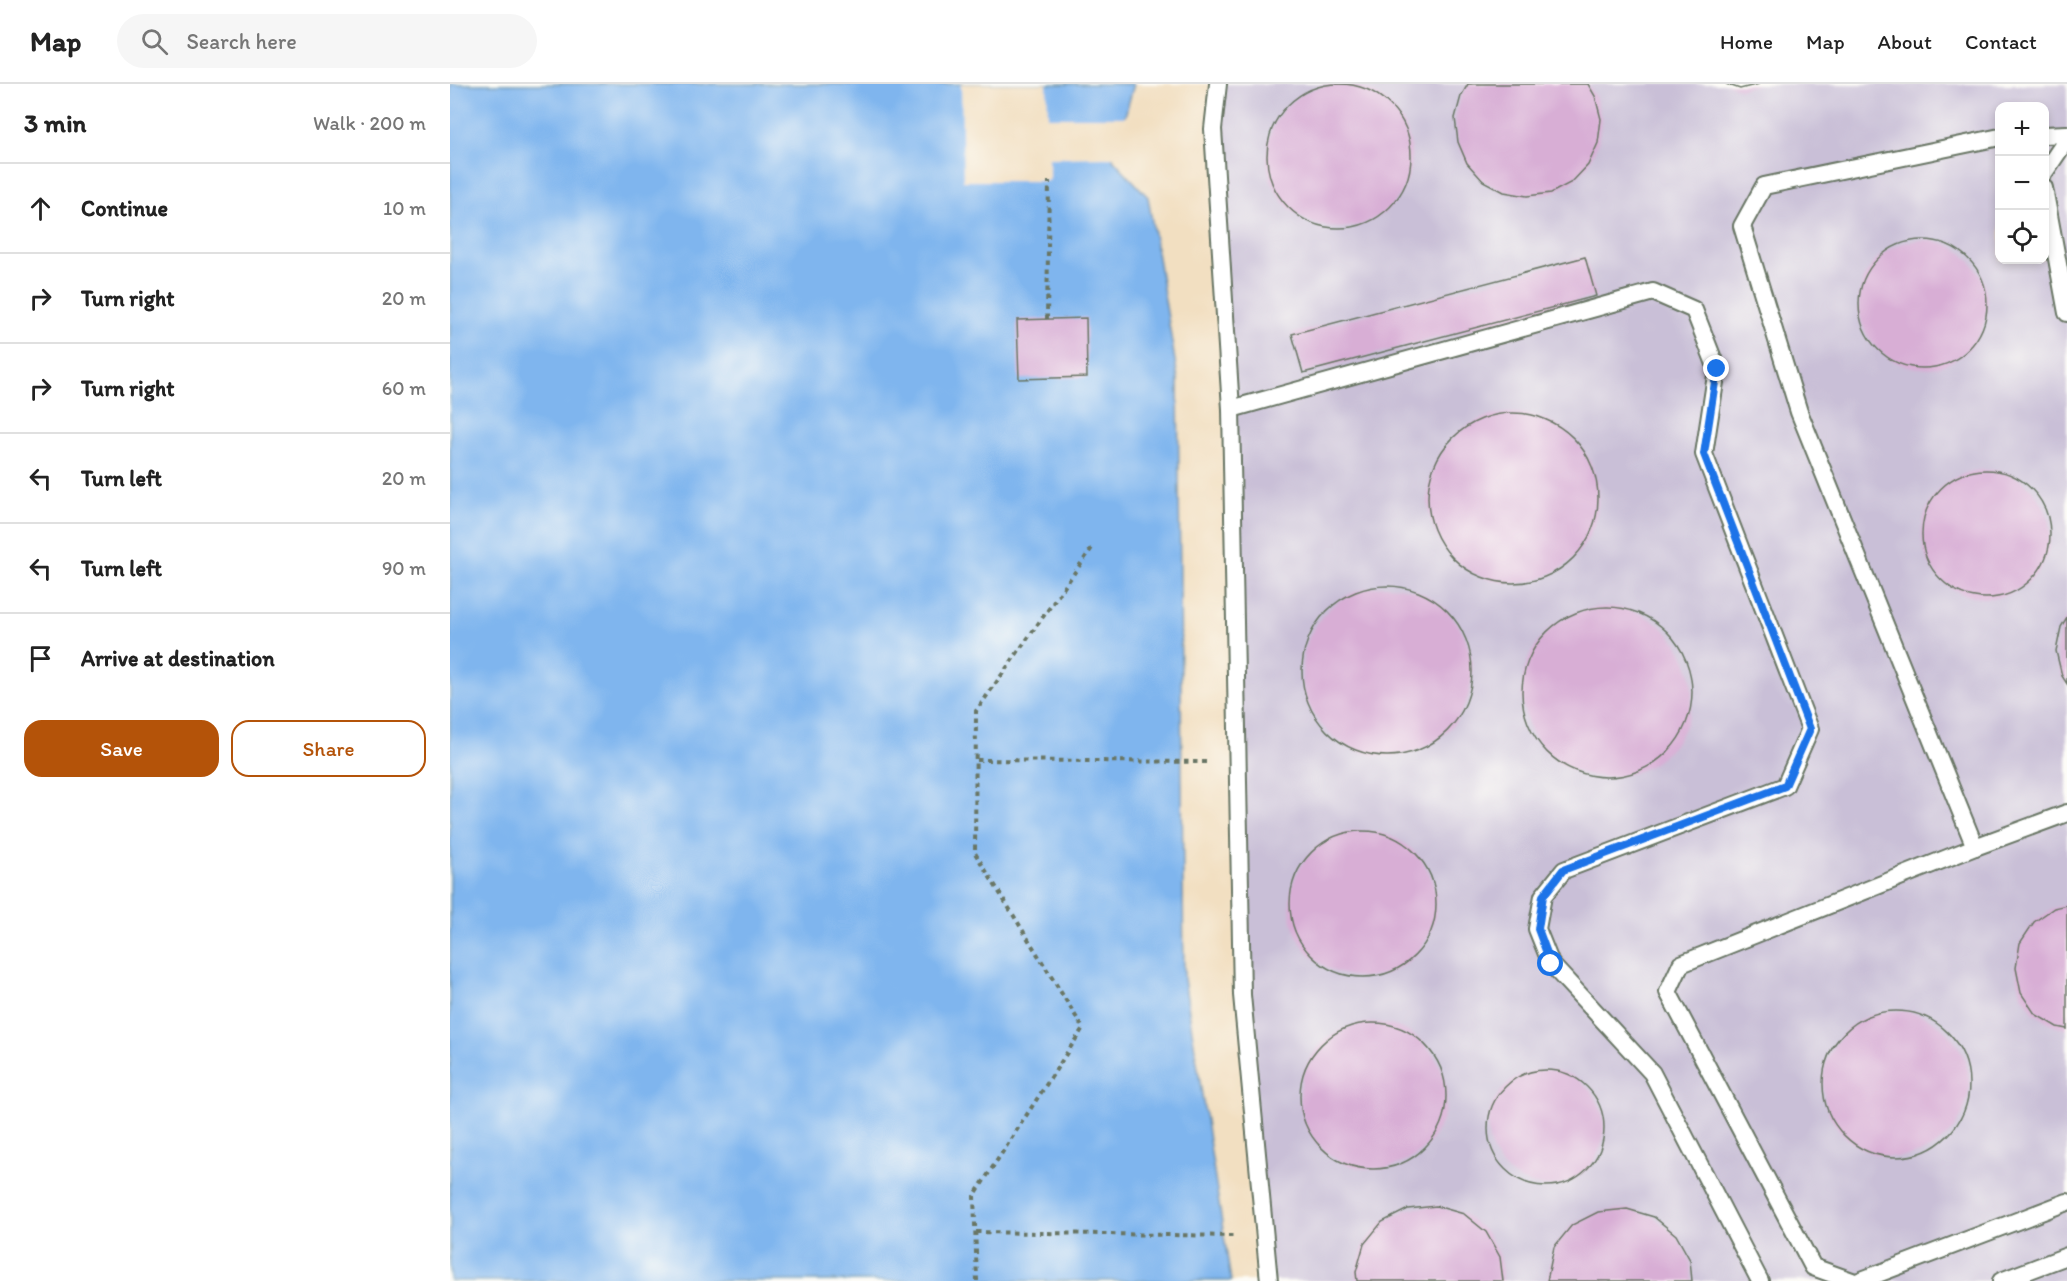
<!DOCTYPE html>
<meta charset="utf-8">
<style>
:root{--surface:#fff;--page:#f6f6f6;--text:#222;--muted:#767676;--line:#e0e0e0;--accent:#b45309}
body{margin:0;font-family:Itim,sans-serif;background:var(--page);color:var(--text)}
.controls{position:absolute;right:18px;top:18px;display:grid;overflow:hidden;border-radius:12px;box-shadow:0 3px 9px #0003}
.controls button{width:54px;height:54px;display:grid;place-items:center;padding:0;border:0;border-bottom:2px solid var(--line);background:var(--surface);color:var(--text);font:30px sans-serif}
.stop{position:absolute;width:18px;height:18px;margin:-14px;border:4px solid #1a73e8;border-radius:50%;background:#fff}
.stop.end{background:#1a73e8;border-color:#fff;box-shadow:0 2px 6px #0008}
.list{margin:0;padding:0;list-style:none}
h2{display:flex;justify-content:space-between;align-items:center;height:78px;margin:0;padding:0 24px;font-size:26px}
h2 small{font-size:20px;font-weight:400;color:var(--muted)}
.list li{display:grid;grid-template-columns:39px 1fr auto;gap:18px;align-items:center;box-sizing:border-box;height:90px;padding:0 24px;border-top:2px solid var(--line)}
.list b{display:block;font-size:22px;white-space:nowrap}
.list em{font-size:20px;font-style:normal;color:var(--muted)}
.actions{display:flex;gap:12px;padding:18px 24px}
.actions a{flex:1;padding:14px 0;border:2px solid var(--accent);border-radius:18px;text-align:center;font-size:21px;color:var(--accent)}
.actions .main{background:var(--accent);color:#fff}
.icon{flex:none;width:33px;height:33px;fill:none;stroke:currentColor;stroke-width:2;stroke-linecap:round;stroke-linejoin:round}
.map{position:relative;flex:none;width:1617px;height:1197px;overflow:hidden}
header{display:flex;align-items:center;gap:36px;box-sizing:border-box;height:84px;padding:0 30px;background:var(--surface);border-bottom:2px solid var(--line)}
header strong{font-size:28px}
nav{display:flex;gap:33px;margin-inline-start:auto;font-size:21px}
.search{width:420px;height:54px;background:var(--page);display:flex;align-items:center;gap:15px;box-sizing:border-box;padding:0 21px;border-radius:33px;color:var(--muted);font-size:22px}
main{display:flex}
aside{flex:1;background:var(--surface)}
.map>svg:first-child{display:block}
</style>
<header>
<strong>Map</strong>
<div class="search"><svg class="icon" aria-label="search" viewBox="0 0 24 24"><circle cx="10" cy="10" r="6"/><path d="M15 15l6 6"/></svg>Search here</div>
<nav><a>Home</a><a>Map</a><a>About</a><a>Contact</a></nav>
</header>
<main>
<aside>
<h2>3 min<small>Walk · 200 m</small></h2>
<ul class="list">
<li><svg class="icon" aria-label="ahead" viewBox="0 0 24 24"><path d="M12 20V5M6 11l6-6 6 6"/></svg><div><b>Continue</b></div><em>10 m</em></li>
<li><svg class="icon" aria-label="right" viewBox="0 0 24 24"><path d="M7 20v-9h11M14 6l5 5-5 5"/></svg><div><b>Turn right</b></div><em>20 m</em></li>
<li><svg class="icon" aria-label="right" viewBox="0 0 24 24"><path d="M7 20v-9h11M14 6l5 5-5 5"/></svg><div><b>Turn right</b></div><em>60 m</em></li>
<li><svg class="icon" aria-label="left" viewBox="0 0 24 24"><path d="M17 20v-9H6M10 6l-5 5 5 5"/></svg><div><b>Turn left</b></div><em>20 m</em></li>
<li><svg class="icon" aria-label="left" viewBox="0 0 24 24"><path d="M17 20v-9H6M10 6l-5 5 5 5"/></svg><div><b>Turn left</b></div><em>90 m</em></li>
<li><svg class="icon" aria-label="arrive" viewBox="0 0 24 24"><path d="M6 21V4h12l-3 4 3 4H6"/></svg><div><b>Arrive at destination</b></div></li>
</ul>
<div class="actions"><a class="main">Save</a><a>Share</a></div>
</aside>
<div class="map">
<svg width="1617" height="1197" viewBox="0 0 1617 1197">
<rect width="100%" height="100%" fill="#fdfcf7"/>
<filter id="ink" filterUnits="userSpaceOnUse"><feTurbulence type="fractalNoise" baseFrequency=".0167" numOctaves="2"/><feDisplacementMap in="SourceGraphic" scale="12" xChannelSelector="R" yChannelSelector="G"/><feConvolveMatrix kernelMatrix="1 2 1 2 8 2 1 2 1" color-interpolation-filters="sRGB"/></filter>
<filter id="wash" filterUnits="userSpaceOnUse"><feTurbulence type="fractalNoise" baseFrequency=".008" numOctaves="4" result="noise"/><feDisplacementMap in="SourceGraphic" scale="24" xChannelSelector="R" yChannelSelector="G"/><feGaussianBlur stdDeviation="1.35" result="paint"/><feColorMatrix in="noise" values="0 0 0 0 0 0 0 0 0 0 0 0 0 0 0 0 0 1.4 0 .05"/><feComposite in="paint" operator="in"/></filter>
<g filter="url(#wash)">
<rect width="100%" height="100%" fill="#f2dfc1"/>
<path fill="#c9bfd7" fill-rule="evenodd" d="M768,0H1617V1197H819L792,911ZM1550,22H1594V176H1550Z"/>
<path fill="#7fb5ee" stroke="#4f7991" stroke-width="1.5" d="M0,0H684L663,75L698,113L728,295L734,895L781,1197H0Z"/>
<path fill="#f2dfc1" d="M511,0H597L598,33H678L667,73L599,74V97H513Z"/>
<g id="blocks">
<g fill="#d8aed5">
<circle cx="889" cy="72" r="72"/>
<path d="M1018,0H1138L1145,12L1151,35L1148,59L1138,81L1122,98L1101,109L1077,112L1054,108L1033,97L1017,79L1008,58L1005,34L1011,12Z"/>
<path d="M1276,0H1309L1290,5Z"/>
<circle cx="1473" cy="220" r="64"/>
<path d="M1135,173L1146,212L853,289L842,250Z"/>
<path d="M636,234L637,293L569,295L567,236Z"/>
<circle cx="1063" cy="414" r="85"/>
<circle cx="1536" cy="450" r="64"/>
<circle cx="937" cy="587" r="85"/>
<circle cx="1157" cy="608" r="85"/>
<path d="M1617,533V600L1612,592L1606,567L1611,543Z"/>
<circle cx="913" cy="820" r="73"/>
<path d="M1617,821V945L1607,943L1585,930L1571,909L1566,884L1570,859L1584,838L1604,824Z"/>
<circle cx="1446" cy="1000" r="73"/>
<circle cx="923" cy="1012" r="73"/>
<circle cx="1096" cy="1044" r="58"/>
<path d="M986,1122L1014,1130L1036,1148L1050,1173L1053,1197H907L906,1188L914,1160L932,1138L958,1125Z"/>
<path d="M1177,1125L1204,1133L1226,1151L1240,1176L1242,1197H1097L1104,1163L1122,1141L1148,1128Z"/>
</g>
</g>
</g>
<g filter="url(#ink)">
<use href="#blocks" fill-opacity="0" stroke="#697665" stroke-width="1.5"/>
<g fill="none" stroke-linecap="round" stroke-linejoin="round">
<defs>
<g id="lane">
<path d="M768,0L763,45L781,325L792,911L819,1197"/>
<path d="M1594,51L1617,50"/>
<path d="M1594,89L1617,55"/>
<path d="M1594,104L1617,229"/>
<path d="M781,325L1203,208L1244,226L1267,285L1254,370L1360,645L1335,702L1114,786L1093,812L1087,845L1101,880L1202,989L1310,1197"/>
<path d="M1525,763L1349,328L1292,142L1314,102L1550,53"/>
<path d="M1402,1197L1363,1183L1218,908L1231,880L1525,763L1617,729"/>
<path d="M1409,1197L1617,1118"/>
<path d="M1551,1197L1617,1172"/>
</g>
</defs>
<use href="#lane" stroke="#697665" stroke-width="20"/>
<g stroke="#697665" stroke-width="4" stroke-dasharray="4.5 4.5" stroke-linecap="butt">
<path d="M597,235L599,97"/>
<path d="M527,676L756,678"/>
<path d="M526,1148L785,1152"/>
<path d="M527,1197L524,1112L633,944L525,769L526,627L642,464"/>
</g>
<use href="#lane" stroke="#fff" stroke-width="16"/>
</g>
</g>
<g fill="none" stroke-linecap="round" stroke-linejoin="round" filter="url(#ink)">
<path stroke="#1a73e8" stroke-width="8" d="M1101,880L1088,845L1093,812L1113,786L1335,702L1360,645L1254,370L1267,285"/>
</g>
</svg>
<div class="controls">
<button>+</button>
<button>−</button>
<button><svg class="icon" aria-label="locate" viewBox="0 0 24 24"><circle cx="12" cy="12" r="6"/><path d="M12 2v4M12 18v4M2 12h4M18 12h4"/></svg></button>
</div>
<div class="stop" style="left:1101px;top:880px"></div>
<div class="stop end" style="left:1267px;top:285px"></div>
</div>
</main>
